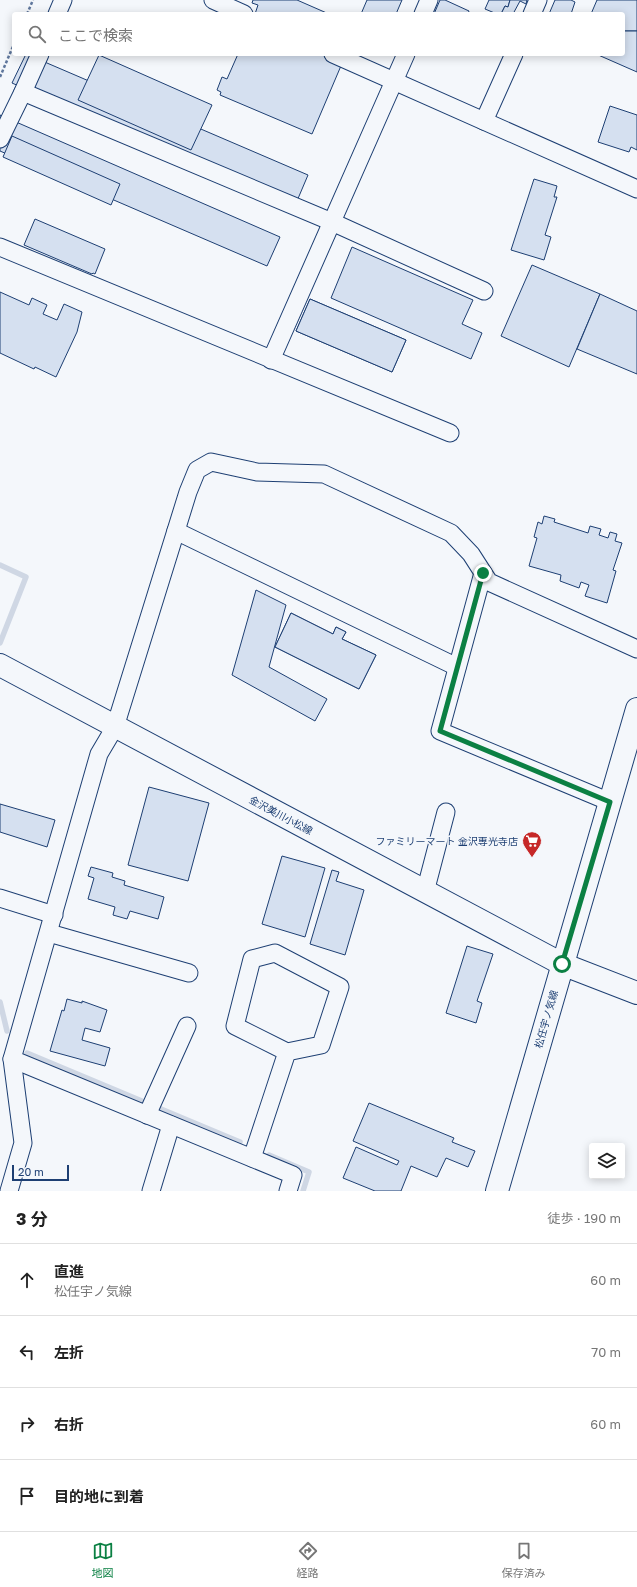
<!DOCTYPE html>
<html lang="ja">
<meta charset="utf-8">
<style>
:root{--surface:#fff;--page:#f6f6f6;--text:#222;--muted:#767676;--line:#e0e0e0;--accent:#0b8043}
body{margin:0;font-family:"Golos Text","Noto Sans JP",sans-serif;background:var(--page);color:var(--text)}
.controls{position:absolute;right:12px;bottom:12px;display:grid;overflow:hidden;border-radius:4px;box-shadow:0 2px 10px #0003}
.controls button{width:36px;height:36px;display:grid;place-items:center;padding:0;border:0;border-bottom:1px solid var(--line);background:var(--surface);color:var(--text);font:20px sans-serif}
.scale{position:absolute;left:12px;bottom:10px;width:57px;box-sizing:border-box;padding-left:4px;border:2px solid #1d3f73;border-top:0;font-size:11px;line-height:14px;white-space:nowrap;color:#1d3f73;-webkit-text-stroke:3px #f4f7fb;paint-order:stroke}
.stop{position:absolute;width:12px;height:12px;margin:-9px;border:3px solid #0b8043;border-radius:50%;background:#fff}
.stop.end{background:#0b8043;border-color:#fff;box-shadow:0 1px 4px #0008}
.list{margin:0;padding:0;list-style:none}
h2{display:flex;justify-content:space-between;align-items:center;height:52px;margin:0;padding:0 16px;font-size:17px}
h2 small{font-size:13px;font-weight:400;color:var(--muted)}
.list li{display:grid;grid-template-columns:26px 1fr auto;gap:12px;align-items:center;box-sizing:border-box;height:72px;padding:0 16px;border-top:1px solid var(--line)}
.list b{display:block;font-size:15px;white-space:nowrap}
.list p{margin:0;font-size:13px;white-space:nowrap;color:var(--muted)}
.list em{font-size:13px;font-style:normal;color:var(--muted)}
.icon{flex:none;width:22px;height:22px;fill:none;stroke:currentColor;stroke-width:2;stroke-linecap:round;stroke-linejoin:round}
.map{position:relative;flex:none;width:637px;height:1191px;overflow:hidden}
.search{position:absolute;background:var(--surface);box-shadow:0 2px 10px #0003;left:12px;right:12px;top:12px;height:44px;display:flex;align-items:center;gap:10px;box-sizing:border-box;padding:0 14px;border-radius:4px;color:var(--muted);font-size:15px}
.sheet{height:340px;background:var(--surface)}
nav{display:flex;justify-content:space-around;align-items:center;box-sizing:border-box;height:56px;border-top:1px solid var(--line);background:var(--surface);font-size:11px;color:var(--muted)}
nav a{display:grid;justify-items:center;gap:2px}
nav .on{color:var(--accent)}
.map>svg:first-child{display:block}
</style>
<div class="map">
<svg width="637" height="1191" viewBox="0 0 637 1191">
<rect width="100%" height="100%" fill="#f4f7fb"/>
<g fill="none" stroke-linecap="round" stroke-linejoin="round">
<g stroke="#cfd7e4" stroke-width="5.5">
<path d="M0,565L26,577L0,643"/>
<path d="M0,1002L7,1031"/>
<path d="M27,1053L240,1142"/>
<path d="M269,1155L309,1172L303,1191"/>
</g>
</g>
<g fill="#d5e0f0" stroke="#1d3f73">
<path d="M253,0H297L329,14H255L258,5L252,3Z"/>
<path d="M367,0H402L396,14H361Z"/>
<path d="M440,0H445L469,11L468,14H434Z"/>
<path d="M489,0H510L508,7L505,6L501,14H497L485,9Z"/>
<path d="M510,0H527L526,4L520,1L513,14H501L505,6L508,7Z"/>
<path d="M555,0H571L575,2L571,14H549Z"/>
<path d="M597,0H637V31H623V14H591Z"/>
<path d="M623,31H637V72L596,54H623Z"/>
<path d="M26,54L308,175L294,208L12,83Z"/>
<path d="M238,54H346L312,134L220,95L221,92L217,90L222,77L227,79Z"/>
<path d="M99,55L212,105L191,150L78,100Z"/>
<path d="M610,106L637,115V150L631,147L629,152L598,142Z"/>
<path d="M0,115L280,237L267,266L0,151Z"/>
<path d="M12,136L120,184L111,205L3,157Z"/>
<path d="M534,179L557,186L554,197H557L545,235L551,237L544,260L511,250Z"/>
<path d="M35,219L105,249L95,274L93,273L92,274L24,245Z"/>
<path d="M352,247L473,300L462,324L482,333L471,359L331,298Z"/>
<path d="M532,265L600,294L569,367L501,336Z"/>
<path d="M0,292L29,305L32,298L47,305L43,314L57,320L64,304L82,312L77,332L56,377L35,367L34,369L0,353Z"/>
<path d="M600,294L637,311V374L577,349Z"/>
<path d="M310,299L406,340L392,372L296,331Z"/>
<path d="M310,299L406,340L392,372L296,331Z"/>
<path d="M544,516L555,519L554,522L588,533L590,526L601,529L599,535L608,538L610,532L617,534L615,541L622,543L613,570L616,571L607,603L585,596L589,585L581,582L579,588L560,581L561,575L529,566L537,538L534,537L538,522L542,524Z"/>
<path d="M256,590L286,605L269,667L327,699L315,721L232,675Z"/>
<path d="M291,613L333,634L336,627L346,632L342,639L376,655L359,689L275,647Z"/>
<path d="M291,613L333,634L336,627L346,632L342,639L376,655L359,689L275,647Z"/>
<path d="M149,787L209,803L188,881L128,865Z"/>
<path d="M0,804L55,820L47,847L0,832Z"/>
<path d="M282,856L325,868L305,937L262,924Z"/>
<path d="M91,867L113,873L112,877L125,881L124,885L164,897L158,919L130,911L127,919L113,915L115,907L88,899L94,878L88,876Z"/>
<path d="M332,870L339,872L336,881L364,890L345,955L310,944Z"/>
<path d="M467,946L493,954L477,1001L482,1003L476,1023L446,1013Z"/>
<path d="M67,999L82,1003V1001L107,1010L100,1032L85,1028L82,1040L110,1048L105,1066L50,1051L62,1010L64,1011Z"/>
<path d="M369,1103L454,1138L452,1142L475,1151L468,1167L446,1158L437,1177L411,1166L401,1191H375L343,1178L356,1147L397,1165L399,1161L353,1141Z"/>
</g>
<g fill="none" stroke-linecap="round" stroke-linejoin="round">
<defs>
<g id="street">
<path d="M213,0L244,14"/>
<path d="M57,14L63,0"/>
<path d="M423,14L429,0"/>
<path d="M532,14L538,0"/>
<path d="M333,54L637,189"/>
<path d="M23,92L332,222L484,291"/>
<path d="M484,121L514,54"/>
<path d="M0,139L23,92L40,54"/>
<path d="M0,247L450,433"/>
<path d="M271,360L406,54"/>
<path d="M176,531L457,667"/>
<path d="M483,573L440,731L610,802"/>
<path d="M425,892L446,812"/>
<path d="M0,898L54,915"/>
<path d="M49,933L189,973"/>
<path d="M12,1059L293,1175L288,1191"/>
<path d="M147,1115L187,1026"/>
<path d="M252,1158L287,1052L321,1045L340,987L275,953L252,959L235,1026L287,1052"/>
<path d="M9,1191L23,1143L12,1059L99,754L115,727L188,492L197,470L211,462L257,472L324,474L451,533L471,554L489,582L637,649"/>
<path d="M151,1191L171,1125"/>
</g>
<path id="secondary" d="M562,964L637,993"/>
<g id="primary">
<path d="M0,665L562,964"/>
<path d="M497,1191L637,709"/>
</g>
</defs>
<use href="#street" stroke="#1d3f73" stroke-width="19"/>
<use href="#secondary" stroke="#1d3f73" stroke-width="24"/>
<use href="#primary" stroke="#1d3f73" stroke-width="24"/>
<g stroke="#5e769c" stroke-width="2.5" stroke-dasharray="3 2" stroke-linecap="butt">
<path d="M27,14L33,0"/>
<path d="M0,77L14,44"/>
</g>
<use href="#street" stroke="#f4f7fb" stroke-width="17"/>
<use href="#secondary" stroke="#f4f7fb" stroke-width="22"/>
<use href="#primary" stroke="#f4f7fb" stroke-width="22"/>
</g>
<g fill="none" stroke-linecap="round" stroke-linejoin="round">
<path stroke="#0b8043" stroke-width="5" d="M483,573L440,731L610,802L562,964"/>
</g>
<defs>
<symbol id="supermarket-pin" viewBox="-11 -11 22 30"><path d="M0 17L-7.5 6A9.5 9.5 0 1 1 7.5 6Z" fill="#c62828" stroke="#f4f7fb"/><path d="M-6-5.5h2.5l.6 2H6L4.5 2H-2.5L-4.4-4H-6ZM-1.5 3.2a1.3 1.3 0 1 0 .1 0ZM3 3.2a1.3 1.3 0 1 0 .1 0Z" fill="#fff"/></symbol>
</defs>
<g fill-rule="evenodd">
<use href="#supermarket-pin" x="521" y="830" width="22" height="30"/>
</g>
<g text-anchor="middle" stroke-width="3" stroke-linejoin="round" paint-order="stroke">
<g font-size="10" fill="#1d3f73" stroke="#f4f7fb">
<text transform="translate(281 815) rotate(28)" y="4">金沢美川小松線</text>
<text transform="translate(546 1019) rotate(-74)" y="4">松任宇ノ気線</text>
</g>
<g font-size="10" fill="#1d3f73" stroke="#f4f7fb" text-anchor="end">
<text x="518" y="845">ファミリーマート 金沢専光寺店</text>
</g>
</g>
</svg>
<div class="controls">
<button><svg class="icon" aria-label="layers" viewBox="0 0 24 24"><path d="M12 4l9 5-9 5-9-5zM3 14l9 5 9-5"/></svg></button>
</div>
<div class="scale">20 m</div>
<div class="stop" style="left:562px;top:964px"></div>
<div class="stop end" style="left:483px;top:573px"></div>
<div class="search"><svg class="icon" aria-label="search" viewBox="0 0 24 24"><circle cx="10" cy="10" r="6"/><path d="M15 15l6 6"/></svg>ここで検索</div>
</div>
<section class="sheet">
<h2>3 分<small>徒歩 · 190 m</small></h2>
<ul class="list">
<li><svg class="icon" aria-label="ahead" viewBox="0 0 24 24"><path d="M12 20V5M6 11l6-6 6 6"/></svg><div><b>直進</b><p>松任宇ノ気線</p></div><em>60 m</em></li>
<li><svg class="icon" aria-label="left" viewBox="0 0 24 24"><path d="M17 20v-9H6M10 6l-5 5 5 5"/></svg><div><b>左折</b></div><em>70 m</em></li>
<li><svg class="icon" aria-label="right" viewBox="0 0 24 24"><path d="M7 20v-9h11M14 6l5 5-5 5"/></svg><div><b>右折</b></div><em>60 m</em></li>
<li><svg class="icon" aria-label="arrive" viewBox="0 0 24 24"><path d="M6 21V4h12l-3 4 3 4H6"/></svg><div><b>目的地に到着</b></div></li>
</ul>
</section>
<nav>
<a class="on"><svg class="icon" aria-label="map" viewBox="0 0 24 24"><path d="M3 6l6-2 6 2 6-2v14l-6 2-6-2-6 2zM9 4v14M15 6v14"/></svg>地図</a>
<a><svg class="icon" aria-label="directions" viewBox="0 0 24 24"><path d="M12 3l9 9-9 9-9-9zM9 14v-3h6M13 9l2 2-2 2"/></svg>経路</a>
<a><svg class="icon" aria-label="saved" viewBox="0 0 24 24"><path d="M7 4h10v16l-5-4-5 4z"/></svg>保存済み</a>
</nav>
